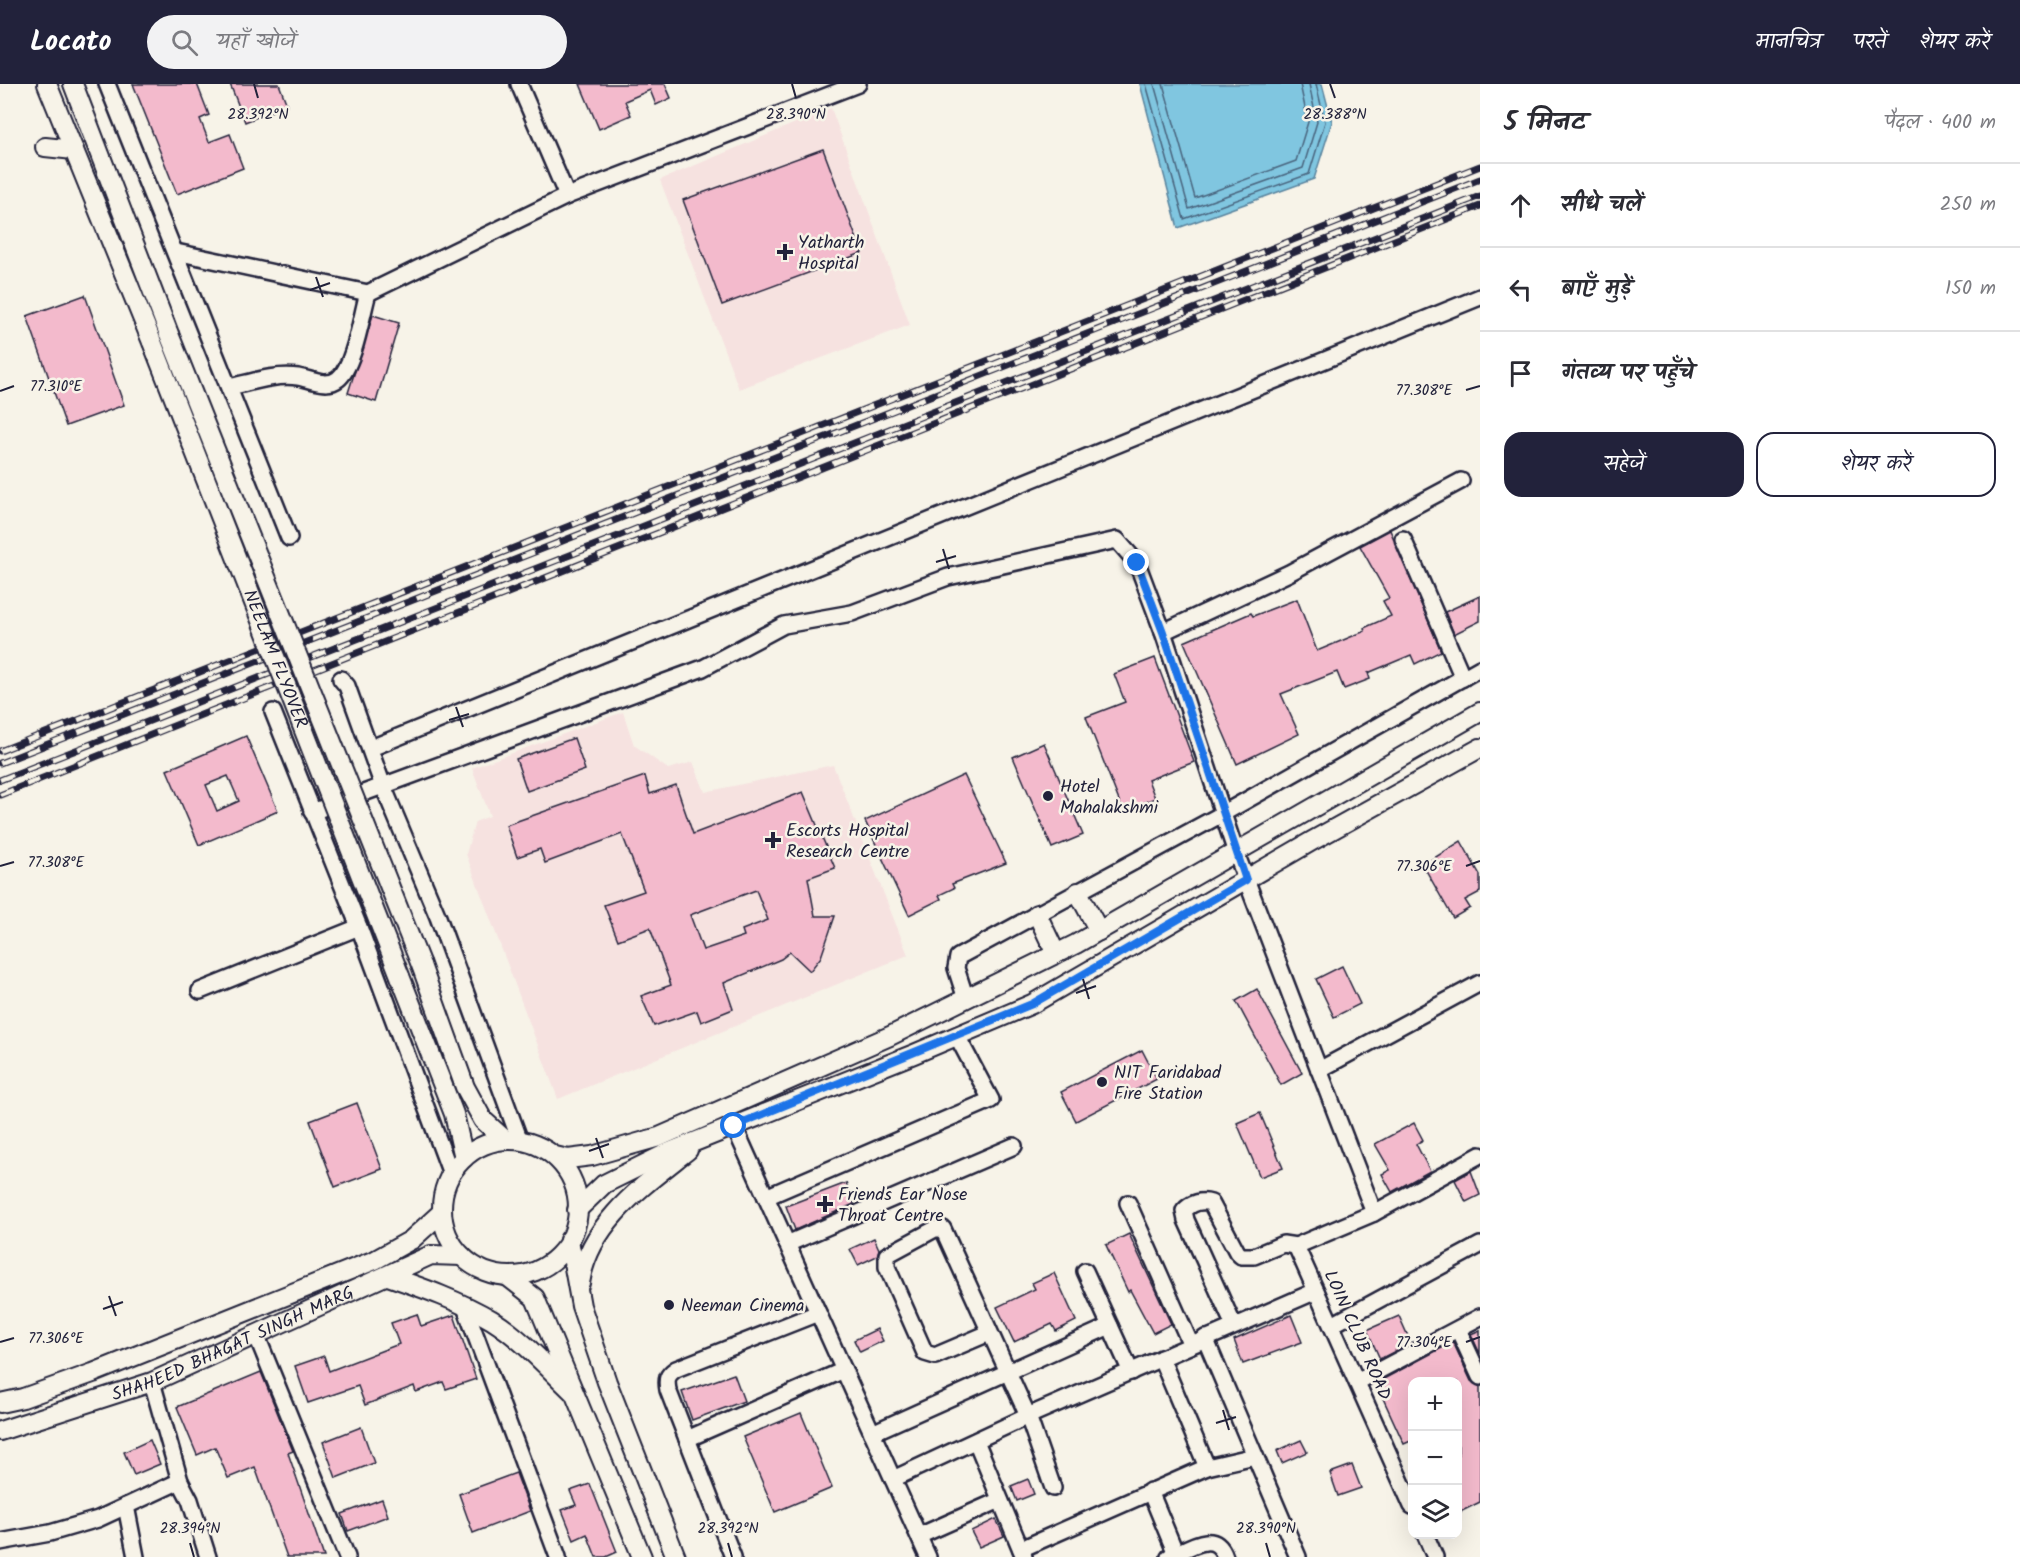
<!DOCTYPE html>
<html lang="hi">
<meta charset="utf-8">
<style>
:root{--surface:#fff;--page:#f2f2f3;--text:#2b2b33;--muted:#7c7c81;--line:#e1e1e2;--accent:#22223b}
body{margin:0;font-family:Kalam,"Playpen Sans Deva",sans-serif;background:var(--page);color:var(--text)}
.controls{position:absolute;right:18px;bottom:18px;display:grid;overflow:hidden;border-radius:12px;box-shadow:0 6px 24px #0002}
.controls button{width:54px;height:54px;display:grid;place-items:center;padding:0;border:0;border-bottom:2px solid var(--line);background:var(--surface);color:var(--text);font:30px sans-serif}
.stop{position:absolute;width:18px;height:18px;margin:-14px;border:4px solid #1a73e8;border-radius:50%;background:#fff}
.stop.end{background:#1a73e8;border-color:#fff;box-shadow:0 2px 6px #0008}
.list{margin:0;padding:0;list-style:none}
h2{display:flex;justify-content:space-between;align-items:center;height:78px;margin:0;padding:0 24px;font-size:26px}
h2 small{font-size:20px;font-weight:400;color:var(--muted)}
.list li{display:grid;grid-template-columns:39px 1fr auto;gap:18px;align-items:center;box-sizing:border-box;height:84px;padding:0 24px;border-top:2px solid var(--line)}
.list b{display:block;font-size:22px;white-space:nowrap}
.list em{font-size:20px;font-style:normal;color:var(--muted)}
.actions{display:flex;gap:12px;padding:18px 24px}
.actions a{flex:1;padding:14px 0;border:2px solid var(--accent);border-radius:18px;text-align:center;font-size:21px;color:var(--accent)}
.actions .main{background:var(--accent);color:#fff}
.icon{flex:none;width:33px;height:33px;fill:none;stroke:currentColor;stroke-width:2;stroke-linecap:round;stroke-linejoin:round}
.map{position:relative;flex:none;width:1480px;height:1473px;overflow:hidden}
header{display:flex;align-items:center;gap:36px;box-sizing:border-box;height:84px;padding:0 30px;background:var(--accent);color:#fff}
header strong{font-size:28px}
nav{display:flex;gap:33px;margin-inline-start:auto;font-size:21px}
.search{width:420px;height:54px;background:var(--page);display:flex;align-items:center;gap:15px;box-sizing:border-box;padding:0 21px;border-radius:33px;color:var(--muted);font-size:22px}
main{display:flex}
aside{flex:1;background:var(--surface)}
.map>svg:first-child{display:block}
</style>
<header>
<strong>Locato</strong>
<div class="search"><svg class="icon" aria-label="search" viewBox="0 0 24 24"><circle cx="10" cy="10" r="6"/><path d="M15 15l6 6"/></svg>यहाँ खोजें</div>
<nav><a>मानचित्र</a><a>परतें</a><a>शेयर करें</a></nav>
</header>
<main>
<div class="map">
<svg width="1480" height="1473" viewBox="0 0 1480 1473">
<rect width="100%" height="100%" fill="#f7f3e8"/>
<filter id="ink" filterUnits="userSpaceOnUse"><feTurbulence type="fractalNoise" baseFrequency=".0167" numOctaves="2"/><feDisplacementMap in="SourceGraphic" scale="12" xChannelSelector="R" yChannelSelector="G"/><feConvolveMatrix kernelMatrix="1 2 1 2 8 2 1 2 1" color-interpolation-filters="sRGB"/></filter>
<g filter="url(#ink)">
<g fill="#f6e2e0">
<path d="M831,24L910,241L739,305L660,96Z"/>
<path d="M623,628L634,661L668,685L693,678L705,708L833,681L908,871L558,1015L466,770L475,738L490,732L472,684Z"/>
</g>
<path fill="#80c6e0" stroke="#5a849e" stroke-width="1.5" d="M1140,0H1322L1332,38L1314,95L1178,144Z"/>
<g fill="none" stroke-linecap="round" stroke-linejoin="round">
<g stroke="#48647d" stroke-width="1.5">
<path d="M1146,0L1184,135L1309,90L1325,38L1316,0"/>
<path d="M1154,0L1189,125L1303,84L1317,38L1309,0"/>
<path d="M1163,0L1195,114L1296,77L1308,38L1300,0"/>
</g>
</g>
<g fill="#f3bacc" stroke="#22223b" stroke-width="1.5" fill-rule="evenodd">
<path d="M133,0H197L209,31L200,35L209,58L230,50L243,84L177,110Z"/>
<path d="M230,0H279L287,21L245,38Z"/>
<path d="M580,0H665L671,14L656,21L650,6L625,17L631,31L599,45Z"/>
<path d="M823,65L862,169L722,221L683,116Z"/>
<path d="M85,211L124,321L66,342L27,232Z"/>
<path d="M373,231L399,239L376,318L348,309Z"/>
<path d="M1390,446L1441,567L1415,580L1411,571L1368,589L1370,595L1344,605L1337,588L1281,610L1299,650L1237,680L1184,558L1251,529L1253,532L1297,515L1317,567L1365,547L1364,544L1391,532L1383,517L1389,514L1360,462Z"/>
<path d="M1480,512V537L1454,550L1445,528Z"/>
<path d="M1155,574L1194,678L1148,696L1155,714L1123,727L1086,633L1125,618L1114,590Z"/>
<path d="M246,652L278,727L199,761L167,686ZM228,692L239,717L217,727L206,701Z"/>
<path d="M574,654L585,686L527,707L516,675Z"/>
<path d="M1044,659L1083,751L1052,764L1013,673Z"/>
<path d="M964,691L1006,779L952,800L954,804L939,811L941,815L909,831L865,737Z"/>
<path d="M645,692L650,710L676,701L693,750L803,708L835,784L808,794L815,832H835L821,873L810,887L790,868L781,875L724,899L733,925L701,938L697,927L654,942L641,912L671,901L650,844L618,856L604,821L644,807L622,750L545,779L540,765L517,773L506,741ZM756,806L768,836L742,846L744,852L703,866L690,831Z"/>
<path d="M1461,757L1480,791V808L1465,816L1470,824L1453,834L1423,781Z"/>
<path d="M1342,882L1360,920L1334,933L1316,895Z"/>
<path d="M1257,905L1302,989L1281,1001L1236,917Z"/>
<path d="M1142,966L1157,995L1076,1037L1061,1008Z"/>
<path d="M357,1019L382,1085L335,1103L310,1037Z"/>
<path d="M1260,1029L1283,1084L1260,1093L1237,1039Z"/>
<path d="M1414,1039L1423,1056L1416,1060L1430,1087L1392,1108L1382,1090L1390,1086L1375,1060Z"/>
<path d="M1471,1087L1480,1111L1466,1118L1455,1096Z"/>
<path d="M846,1099L854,1120L795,1146L786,1122Z"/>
<path d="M1129,1150L1171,1240L1153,1249L1130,1206L1128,1208L1106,1161Z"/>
<path d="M874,1154L879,1165L877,1172L858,1181L850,1165Z"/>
<path d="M1054,1189L1076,1237L1056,1247L1052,1240L1014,1258L997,1223L1035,1205L1032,1199Z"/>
<path d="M417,1230L421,1242L454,1231L476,1295L446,1305L443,1298L416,1308L414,1302L365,1321L358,1302L308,1319L295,1282L324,1272L329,1287L399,1260L391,1239Z"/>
<path d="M1291,1231L1302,1258L1243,1280L1234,1256Z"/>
<path d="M1399,1232L1411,1259L1380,1275L1367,1246Z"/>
<path d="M877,1245L883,1257L860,1268L854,1256Z"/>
<path d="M1480,1246V1270L1471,1250Z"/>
<path d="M1453,1258L1471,1297L1480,1303V1418L1458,1429V1298H1413V1356L1404,1360L1376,1299Z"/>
<path d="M261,1288L293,1367L288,1369L324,1473H287L255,1383L228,1394L215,1363L197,1371L177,1323Z"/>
<path d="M734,1290L744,1317L692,1336L682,1308Z"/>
<path d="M801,1329L832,1404L775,1428L743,1353Z"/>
<path d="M361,1343L374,1379L336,1394L323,1358Z"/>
<path d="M150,1356L160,1380L134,1391L124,1368Z"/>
<path d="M1301,1356L1307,1368L1282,1379L1277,1367Z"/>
<path d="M1352,1381L1361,1404L1338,1412L1330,1389Z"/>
<path d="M516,1389L530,1427L473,1449L459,1410Z"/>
<path d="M1028,1395L1034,1410L1017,1417L1011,1402Z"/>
<path d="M590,1400L617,1468L606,1473H596L587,1450L574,1456L562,1426L576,1421L570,1407Z"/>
<path d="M382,1415L388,1432L348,1447L342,1430Z"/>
<path d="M996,1435L1004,1452L979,1463L971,1447Z"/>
</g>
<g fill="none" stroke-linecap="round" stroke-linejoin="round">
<defs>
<g id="minor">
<path d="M107,0L289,454"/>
<path d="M519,0L567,112"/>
<path d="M176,168L368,209L567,112L858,0"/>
<path d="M230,303C252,298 274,290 298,293C310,295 327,304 338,295C354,283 362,229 368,209"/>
<path d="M1403,455L1463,594"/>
<path d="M1163,548L1289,489L1461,397"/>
<path d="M341,595L347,602L383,702L438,833L520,1057"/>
<path d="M273,628L359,843L451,1090"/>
<path d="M371,664L1480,213"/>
<path d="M312,728L703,584L784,541L852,529L948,493L1117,456L1137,479L1163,548L1236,769L1374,1129"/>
<path d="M200,907L359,843"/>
<path d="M966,915L956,884L958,873L1224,729L1480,584"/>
<path d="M1319,986L1480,899"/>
<path d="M734,1042L928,1473"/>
<path d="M766,1113L991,1016L957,952"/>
<path d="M1128,1119L1191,1261"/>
<path d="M787,1160L1014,1062"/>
<path d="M1296,1162L1412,1422"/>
<path d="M1085,1187L1131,1288"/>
<path d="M465,1223L558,1473"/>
<path d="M1332,1241L1480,1161"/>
<path d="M1234,1242L1186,1136L1184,1127C1191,1119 1201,1116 1211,1119L1237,1168L1241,1172H1254L1283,1160L1296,1162L1374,1129L1480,1071"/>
<path d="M1458,1245L1480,1293"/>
<path d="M989,1249L935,1272L925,1269L887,1183V1171L935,1145H943L1028,1332L1053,1404"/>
<path d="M256,1250L347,1473"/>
<path d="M1205,1254L1298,1473"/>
<path d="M1357,1298L1480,1233"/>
<path d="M872,1349L1110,1242"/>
<path d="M687,1355L844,1286"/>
<path d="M976,1357L1024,1473"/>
<path d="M1207,1383L1255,1372"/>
<path d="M893,1395L1028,1332L1316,1207"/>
<path d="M180,1397L190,1416L208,1473"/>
<path d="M1150,1407L1176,1470"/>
<path d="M126,1422L136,1473"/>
<path d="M1425,1450L1435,1473"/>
<path d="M919,1452L1000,1416"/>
<path d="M0,1458L50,1449L98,1435L180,1397L152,1298"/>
<path d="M1021,1465L1207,1383L1161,1274"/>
<path d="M733,1473L668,1306C666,1295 667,1291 676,1285L818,1229"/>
<path d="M1169,1473C1189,1464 1215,1444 1225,1473"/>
</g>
<g id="tertiary">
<path d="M47,0L152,258"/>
<path d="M73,0L169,250"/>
<path d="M45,63L74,66"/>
<path d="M1078,808L1099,847"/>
<path d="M1037,830L1056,870"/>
<path d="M421,881L465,1003L483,1036L504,1055"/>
<path d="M400,892L454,1030L464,1074"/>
<circle cx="510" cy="1124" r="68"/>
<path d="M555,1072L568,1075L592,1072L659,1053L890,952L1076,860L1480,628"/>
<path d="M577,1126L604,1100L667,1069L914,970L1032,920L1312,757L1480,664"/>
<path d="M569,1156L581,1222L607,1298L676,1473"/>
<path d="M388,1192C423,1204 460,1217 492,1236C521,1254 547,1283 572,1307"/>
<path d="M507,1192L535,1214L642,1473"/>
<path d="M580,1199C589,1139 643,1102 688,1066"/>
<path d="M0,1319L23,1314L93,1289L375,1176L411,1156L442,1128"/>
<path id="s1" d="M0,1347L152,1298L431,1171L462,1172"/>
</g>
</defs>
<use href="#minor" stroke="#22223b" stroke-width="20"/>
<use href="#tertiary" stroke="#22223b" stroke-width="22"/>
<use href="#minor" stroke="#f7f3e8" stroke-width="15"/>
<use href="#tertiary" stroke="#f7f3e8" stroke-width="18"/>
<defs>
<g id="rail">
<path d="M0,667L1480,82"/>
<path d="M0,679L1480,95"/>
<path d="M0,696L1480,112"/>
<path d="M0,711L1480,122"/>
</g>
</defs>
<use href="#rail" stroke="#22223b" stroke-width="7"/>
<use href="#rail" stroke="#f7f3e8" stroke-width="4.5" stroke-dasharray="14" stroke-linecap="butt"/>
<defs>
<g id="tertiary-bridge">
<path d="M169,250L421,881"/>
<path id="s2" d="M152,258L400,892"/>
</g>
</defs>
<use href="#tertiary-bridge" stroke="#22223b" stroke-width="22" stroke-linecap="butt"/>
<use href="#tertiary-bridge" stroke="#f7f3e8" stroke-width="18"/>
</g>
</g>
<g fill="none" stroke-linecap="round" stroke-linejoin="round" filter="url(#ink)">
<path stroke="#1a73e8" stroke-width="8" d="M734,1042L1032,920L1246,796L1163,548L1137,479"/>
</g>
<path fill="none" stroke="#22223b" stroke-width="2" d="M254,0L258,14M792,0L796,14M1330,0L1335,14M316,193L323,213M310,206L330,199M1466,306L1480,302M0,307L14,302M943,465L949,485M936,478L956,472M456,623L463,643M449,636L469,630M0,782L14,778M1466,782L1480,777M1083,895L1089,915M1076,909L1096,902M596,1054L603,1074M589,1067L609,1060M109,1212L116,1232M103,1225L123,1218M0,1258L14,1254M1466,1258L1480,1253M1223,1326L1229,1346M1216,1339L1236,1333M190,1459L194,1473M728,1459L732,1473M1266,1459L1270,1473"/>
<g fill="#22223b" stroke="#f7f3e8" stroke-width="2">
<path d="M782 159h6v6h6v6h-6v6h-6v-6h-6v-6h6z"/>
<circle cx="1048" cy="712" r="6"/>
<path d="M770 747h6v6h6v6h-6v6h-6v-6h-6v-6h6z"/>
<circle cx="1102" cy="998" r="6"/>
<path d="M822 1111h6v6h6v6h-6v6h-6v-6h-6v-6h6z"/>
<circle cx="669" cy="1221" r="6"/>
</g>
<g text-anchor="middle" stroke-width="5" stroke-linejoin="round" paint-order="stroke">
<g font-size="18" fill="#22223b" stroke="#f7f3e8" text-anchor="start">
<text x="798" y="164">Yatharth<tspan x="798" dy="21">Hospital</tspan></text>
<text x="1060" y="708">Hotel<tspan x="1060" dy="21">Mahalakshmi</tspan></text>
<text x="786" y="752">Escorts Hospital<tspan x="786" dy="21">Research Centre</tspan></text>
<text x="1114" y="994">NIT Faridabad<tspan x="1114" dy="21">Fire Station</tspan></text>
<text x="838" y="1116">Friends Ear Nose<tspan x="838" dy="21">Throat Centre</tspan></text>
<text x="681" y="1227">Neeman Cinema</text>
</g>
<g font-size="18" fill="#22223b" stroke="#f7f3e8">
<text dy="6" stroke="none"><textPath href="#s2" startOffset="340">NEELAM FLYOVER</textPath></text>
<text transform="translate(1358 1251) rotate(66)" y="6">LOIN CLUB ROAD</text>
<text dy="6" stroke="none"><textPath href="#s1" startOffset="249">SHAHEED BHAGAT SINGH MARG</textPath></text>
</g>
</g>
<g font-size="15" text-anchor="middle" fill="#22223b" stroke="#f7f3e8" stroke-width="5" stroke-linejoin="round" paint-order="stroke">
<text x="258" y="35">28.392°N</text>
<text x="796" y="35">28.390°N</text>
<text x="1335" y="35">28.388°N</text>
<text x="56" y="307">77.310°E</text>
<text x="1424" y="311">77.308°E</text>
<text x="56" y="783">77.308°E</text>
<text x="1424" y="787">77.306°E</text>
<text x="56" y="1259">77.306°E</text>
<text x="1424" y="1263">77.304°E</text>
<text x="190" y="1449">28.394°N</text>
<text x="728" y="1449">28.392°N</text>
<text x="1266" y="1449">28.390°N</text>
</g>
</svg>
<div class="controls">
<button>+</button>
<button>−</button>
<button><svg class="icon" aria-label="layers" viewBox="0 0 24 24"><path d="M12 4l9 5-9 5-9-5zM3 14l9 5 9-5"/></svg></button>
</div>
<div class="stop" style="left:734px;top:1042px"></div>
<div class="stop end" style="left:1137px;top:479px"></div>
</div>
<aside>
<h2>5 मिनट<small>पैदल · 400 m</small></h2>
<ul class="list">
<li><svg class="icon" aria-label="ahead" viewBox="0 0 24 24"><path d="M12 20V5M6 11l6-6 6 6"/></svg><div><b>सीधे चलें</b></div><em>250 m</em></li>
<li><svg class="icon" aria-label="left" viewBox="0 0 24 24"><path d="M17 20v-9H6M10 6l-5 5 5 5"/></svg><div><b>बाएँ मुड़ें</b></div><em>150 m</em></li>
<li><svg class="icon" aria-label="arrive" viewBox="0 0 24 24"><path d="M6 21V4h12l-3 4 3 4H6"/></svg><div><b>गंतव्य पर पहुँचे</b></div></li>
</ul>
<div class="actions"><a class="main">सहेजें</a><a>शेयर करें</a></div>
</aside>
</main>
